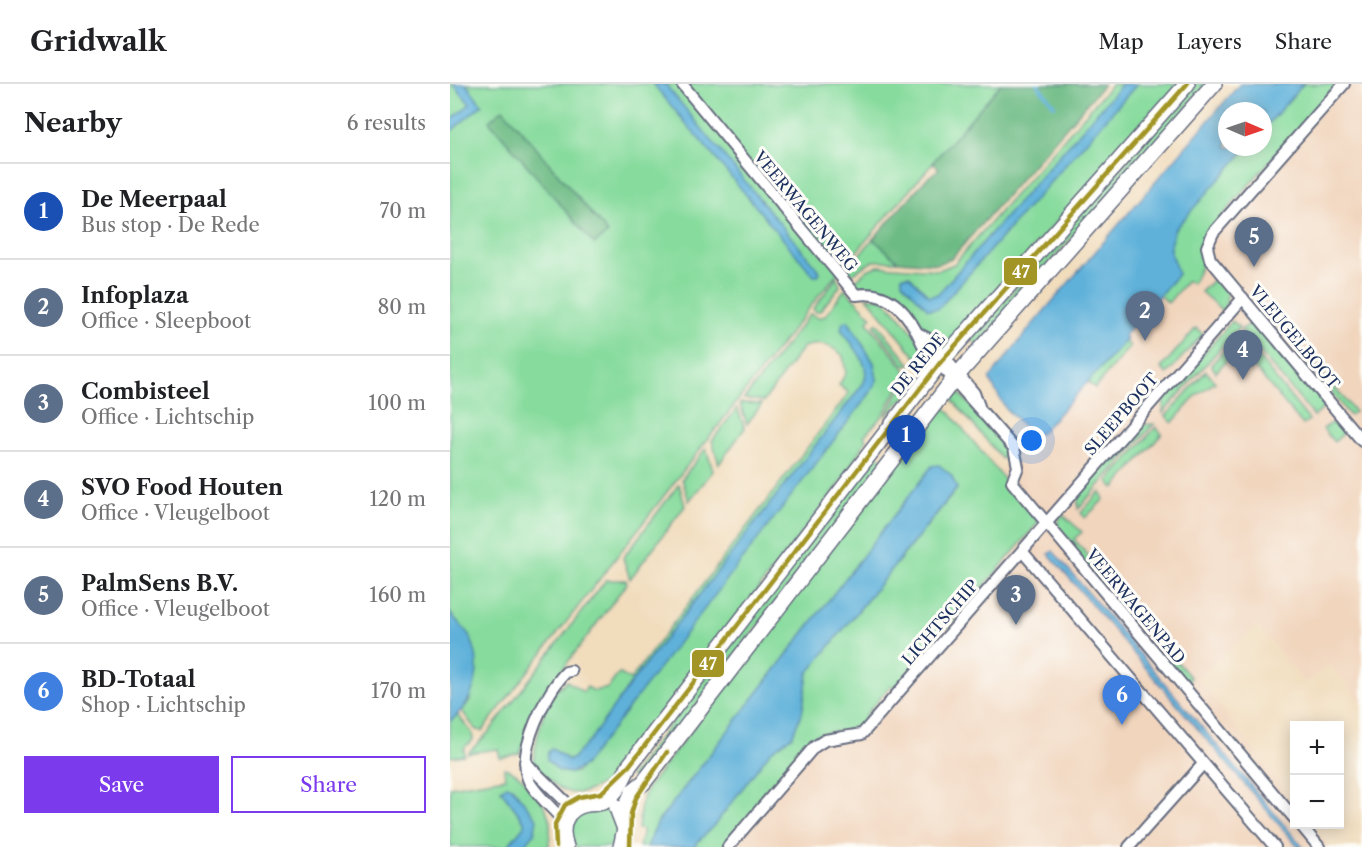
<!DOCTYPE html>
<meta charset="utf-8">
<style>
:root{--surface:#fff;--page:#f6f6f6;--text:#202124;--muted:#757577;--line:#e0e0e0;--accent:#7c3aed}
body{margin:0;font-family:"Libre Caslon Text",serif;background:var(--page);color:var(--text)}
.controls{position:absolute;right:18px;bottom:18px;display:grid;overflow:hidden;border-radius:0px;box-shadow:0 3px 15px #0003}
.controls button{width:54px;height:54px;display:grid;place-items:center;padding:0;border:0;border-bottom:2px solid var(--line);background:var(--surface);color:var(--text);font:30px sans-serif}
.compass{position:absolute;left:768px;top:18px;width:54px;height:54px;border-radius:50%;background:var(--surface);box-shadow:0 3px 15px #0003;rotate:92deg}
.you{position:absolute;left:582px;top:357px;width:21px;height:21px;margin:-15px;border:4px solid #fff;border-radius:50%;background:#1a73e8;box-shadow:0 0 0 9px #1a73e833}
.badge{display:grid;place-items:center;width:39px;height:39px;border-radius:50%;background:var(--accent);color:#fff;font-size:20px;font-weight:700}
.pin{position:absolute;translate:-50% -50px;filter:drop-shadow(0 2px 3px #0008)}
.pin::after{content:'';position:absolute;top:32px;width:21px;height:18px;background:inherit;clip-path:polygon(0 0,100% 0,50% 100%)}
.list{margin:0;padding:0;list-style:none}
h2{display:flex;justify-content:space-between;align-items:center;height:78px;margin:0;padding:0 24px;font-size:26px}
h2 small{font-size:20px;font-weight:400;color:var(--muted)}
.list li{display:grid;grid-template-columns:39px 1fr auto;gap:18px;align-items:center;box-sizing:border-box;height:96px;padding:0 24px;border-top:2px solid var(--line)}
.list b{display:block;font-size:22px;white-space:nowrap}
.list p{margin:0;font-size:20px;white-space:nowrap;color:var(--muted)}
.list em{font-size:20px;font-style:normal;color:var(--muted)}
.actions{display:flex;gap:12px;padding:18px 24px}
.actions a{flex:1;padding:14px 0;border:2px solid var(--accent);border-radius:0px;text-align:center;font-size:21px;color:var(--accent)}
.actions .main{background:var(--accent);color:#fff}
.map{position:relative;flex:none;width:912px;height:763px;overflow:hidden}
header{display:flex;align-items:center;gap:36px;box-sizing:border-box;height:84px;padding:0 30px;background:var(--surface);border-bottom:2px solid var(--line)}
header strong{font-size:28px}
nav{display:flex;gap:33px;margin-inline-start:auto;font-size:21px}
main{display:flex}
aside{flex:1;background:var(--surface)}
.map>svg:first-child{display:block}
</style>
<header>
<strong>Gridwalk</strong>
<nav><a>Map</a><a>Layers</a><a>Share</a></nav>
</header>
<main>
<aside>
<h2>Nearby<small>6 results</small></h2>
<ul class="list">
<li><span class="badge" style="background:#1a4fb4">1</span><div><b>De Meerpaal</b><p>Bus stop · De Rede</p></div><em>70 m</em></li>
<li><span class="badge" style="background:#5c6f8a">2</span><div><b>Infoplaza</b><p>Office · Sleepboot</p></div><em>80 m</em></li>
<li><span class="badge" style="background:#5c6f8a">3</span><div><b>Combisteel</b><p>Office · Lichtschip</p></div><em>100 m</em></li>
<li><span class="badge" style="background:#5c6f8a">4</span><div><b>SVO Food Houten</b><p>Office · Vleugelboot</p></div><em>120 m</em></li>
<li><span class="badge" style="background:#5c6f8a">5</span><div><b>PalmSens B.V.</b><p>Office · Vleugelboot</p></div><em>160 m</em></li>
<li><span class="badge" style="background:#3f7fe0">6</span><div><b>BD-Totaal</b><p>Shop · Lichtschip</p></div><em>170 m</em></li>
</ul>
<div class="actions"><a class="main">Save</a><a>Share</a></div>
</aside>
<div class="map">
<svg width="912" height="763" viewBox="0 0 912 763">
<rect width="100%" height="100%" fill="#fdfcf7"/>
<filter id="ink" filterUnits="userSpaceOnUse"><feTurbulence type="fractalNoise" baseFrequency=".0167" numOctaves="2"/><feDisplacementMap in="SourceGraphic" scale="12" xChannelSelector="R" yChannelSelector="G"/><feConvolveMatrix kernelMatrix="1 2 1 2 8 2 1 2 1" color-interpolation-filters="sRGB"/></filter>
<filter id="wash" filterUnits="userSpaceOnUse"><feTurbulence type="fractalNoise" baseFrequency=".008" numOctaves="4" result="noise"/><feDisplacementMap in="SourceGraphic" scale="24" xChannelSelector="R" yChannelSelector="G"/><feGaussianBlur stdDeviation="1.35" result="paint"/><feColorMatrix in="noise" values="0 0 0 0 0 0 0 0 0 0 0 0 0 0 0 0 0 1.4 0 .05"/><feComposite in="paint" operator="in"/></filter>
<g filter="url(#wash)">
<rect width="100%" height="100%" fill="#f1dcbc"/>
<path fill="#f1d5bd" d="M864,0H912V619L879,580L855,599L807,541L748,594L844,718V740L862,741L880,763H256L563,372Z"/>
<g fill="#87db9d" stroke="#51857e" stroke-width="1.5" fill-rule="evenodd">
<path d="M0,0H3L20,20L0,37Z"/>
<path d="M16,0H551L370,210L32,647L26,646L12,627L20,616L19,551L0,529V48L32,21Z"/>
<path d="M662,0H672L488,210L479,212L459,191L452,192V198L478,225H488L687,0H730L499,258C473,261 466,232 453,216H448L431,205L407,204L402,199L419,185L428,182L489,186L504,180Z"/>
<path d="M745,0H757L527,261L521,255Z"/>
<path d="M853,0H887L756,150L751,162L754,176L744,197L742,200L737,197L718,219L710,211L728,190L720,166L724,146L798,63H813V46Z"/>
<path d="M423,155L448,177H423L397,193L394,189Z"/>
<path d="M387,193L390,202L370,227L366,228L363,225Z"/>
<path d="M765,194C778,201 780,214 773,227L751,208Z"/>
<path d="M395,205L422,233L417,238L457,288L433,331L414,352L417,355L389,401L162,693C124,721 110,710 83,678C87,652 93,612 117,597L133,608L137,603L144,607L158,604L169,589L180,596L399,309L389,301L396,289L393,272C381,260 369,258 353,263L314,317L294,315L360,230L368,234L375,232ZM398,237L424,279L427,296L420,309L127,688L120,689L109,687L102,665L119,676L122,675L140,657L181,599L413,300C424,282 401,260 391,245Z"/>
<path d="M417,213L434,215C448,230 476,260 479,279H475L474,283Z"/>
<path d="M805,236L874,317L872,326L864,332L791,246Z"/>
<path d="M782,237L789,243L713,329L714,315Z"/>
<path d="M427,239L461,281L455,282L424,242Z"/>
<path d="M746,244L753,250L717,290L711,284Z"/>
<path d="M789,249L859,336L853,341L788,264L766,288L761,281Z"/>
<path d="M675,257L680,262L645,304L638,298Z"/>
<path d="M848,260L876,293L867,292L847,268Z"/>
<path d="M756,287L765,298L746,312L722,339L716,332Z"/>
<path d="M460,288L465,293L469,292L465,298L467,301L435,333Z"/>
<path d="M883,301L905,328L900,332L882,310Z"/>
<path d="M508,308L559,363L564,380L557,371L552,375L501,314Z"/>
<path d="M291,319L312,320L297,340L290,320Z"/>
<path d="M495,323L589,438L529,508L526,505L503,532L505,535L497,545L494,542L483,554L485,557L444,604L440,602L415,632L418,635C397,655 381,641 366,654L272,763H243L266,739L320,668L342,652L352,629L358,589L507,405L482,382L208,738L197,763H189L193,746L188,745L191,719L198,703L486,328L489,329Z"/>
<path d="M287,324L295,344L269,380L262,357Z"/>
<path d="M883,338H891L894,342L892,351L884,358L873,345Z"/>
<path d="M704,340L628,425V412L691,341Z"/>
<path d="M706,343L712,350L664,404L658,397Z"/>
<path d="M256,364L263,387L239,417L232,395Z"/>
<path d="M427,371L434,377L188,698L180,692Z"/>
<path d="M229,400L235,422L180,495L173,474Z"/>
<path d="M650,407L654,415L635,434L631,429Z"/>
<path d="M612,430L632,448L624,455L741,594L736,599L605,443Z"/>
<path d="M156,496H176L177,499L91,614L70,669L50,674L48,665L18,669L39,648Z"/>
<path d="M8,631L22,649L23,656L14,664V671L0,673V637Z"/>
<path d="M54,684C71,687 95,717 99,734C102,742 99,754 99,763H73L84,750L86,735L51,706L74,737V742L57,763H0V703L55,694Z"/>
<path d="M157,725L167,742L166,755L161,763H125L120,746L126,733L136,728Z"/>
</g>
<g fill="#6dbb84" stroke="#447571" stroke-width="1.5">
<path d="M551,0H654L502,174L488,180L448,177L423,155L477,94L489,85L483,78Z"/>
<path d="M53,25L158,149L144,160L39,37Z"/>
</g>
<g fill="#5eb1da" stroke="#3c709c" stroke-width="1.5">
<path d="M3,0H16L32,21L0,48V37L20,20Z"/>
<path d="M203,0H215L370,188L368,192H364Z"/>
<path d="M672,0H687L488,225H478L452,198V192H459L479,212L488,210Z"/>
<path d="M790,0H853L813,46V27H777V63H798L724,146L720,166L728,190L674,252L677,255L591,349L583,351L556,325L539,295L582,241Z"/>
<path d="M398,237L424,279L427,296L420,309L134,682L120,689L109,687L97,676L98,668L102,665L118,676L122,675L140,656L181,599L413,300C424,282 401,260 391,245L393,238Z"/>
<path d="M489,381L501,391L507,404L358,589L352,629L342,652L320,668L266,739L243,763H197L208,738L482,382Z"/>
<path d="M603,467L853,763H848L599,470Z"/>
<path d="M0,529C6,536 13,543 18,550C36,580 25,618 0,637Z"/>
<path d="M57,702L62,703L87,735L84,750L73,763H57L74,742V737L51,706Z"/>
</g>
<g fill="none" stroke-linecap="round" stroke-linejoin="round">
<path stroke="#5eb1da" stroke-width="4" d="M587,0L604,21"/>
</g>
</g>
<g filter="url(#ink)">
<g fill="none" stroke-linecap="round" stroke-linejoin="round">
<defs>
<g id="minor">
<path d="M232,0L406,211C441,205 460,231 473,261L564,364L568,383L562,398L844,734"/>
<path d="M894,0L763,149L757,163L760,175L912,357"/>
<path d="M469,250L479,255L524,309L529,322"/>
<path d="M572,467L825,763"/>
<path d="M75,678L117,719"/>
<path d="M108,731C99,721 83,707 78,695C67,666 96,608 116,588L121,587"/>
<path d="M850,740L869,763"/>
<path d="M278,763L364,663L375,656L412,650L793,214"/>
<path d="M679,763L753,680"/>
</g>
<g id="secondary">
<path d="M167,724L175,745L171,763"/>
<path d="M172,732L183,707L194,698L503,296L764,0"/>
<path d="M116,763C109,744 114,724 137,720C144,719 149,720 155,717C167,709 173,695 179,682L489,280L737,0"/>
</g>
</defs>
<use href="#minor" stroke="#666c7f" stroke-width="14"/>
<use href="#secondary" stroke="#666c7f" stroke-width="18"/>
<use href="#minor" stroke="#fff" stroke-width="10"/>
<use href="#secondary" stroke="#fff" stroke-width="15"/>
<defs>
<g id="bus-1">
<path d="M106,763L105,740L115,721L129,713L151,709L179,682L489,280L737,0"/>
<path d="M180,763L181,730L186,714L217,668"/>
</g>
</defs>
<use href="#bus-1" stroke="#fdfcf7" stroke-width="9"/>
<use href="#bus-1" stroke="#a29526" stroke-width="4.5"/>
</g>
</g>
<g text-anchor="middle" stroke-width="6" stroke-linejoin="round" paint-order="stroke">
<g font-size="16" fill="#1b2f5e" stroke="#fdfcf7">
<text transform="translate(356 127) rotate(50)" y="6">VEERWAGENWEG</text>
<text transform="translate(845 253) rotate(50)" y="6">VLEUGELBOOT</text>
<text transform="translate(468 280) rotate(-51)" y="6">DE REDE</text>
<text transform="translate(671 330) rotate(-49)" y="6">SLEEPBOOT</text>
<text transform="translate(686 522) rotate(50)" y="6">VEERWAGENPAD</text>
<text transform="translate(490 538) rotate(-49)" y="6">LICHTSCHIP</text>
</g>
</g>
<g stroke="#fdfcf7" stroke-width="2">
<rect x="553" y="173" width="35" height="29" rx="6" fill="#a29526"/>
<rect x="241" y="565" width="34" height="29" rx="6" fill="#a29526"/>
</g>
<g font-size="16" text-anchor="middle" font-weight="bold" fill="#fff">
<text x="571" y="194">47</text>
<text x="258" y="586">47</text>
</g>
</svg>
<div class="controls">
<button>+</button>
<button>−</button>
</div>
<svg class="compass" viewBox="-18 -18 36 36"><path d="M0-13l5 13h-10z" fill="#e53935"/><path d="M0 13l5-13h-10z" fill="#757577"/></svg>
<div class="you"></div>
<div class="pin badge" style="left:456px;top:381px;background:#1a4fb4">1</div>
<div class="pin badge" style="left:695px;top:257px;background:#5c6f8a">2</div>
<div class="pin badge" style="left:566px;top:541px;background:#5c6f8a">3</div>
<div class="pin badge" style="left:793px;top:296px;background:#5c6f8a">4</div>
<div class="pin badge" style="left:804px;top:183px;background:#5c6f8a">5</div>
<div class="pin badge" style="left:672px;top:641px;background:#3f7fe0">6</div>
</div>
</main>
